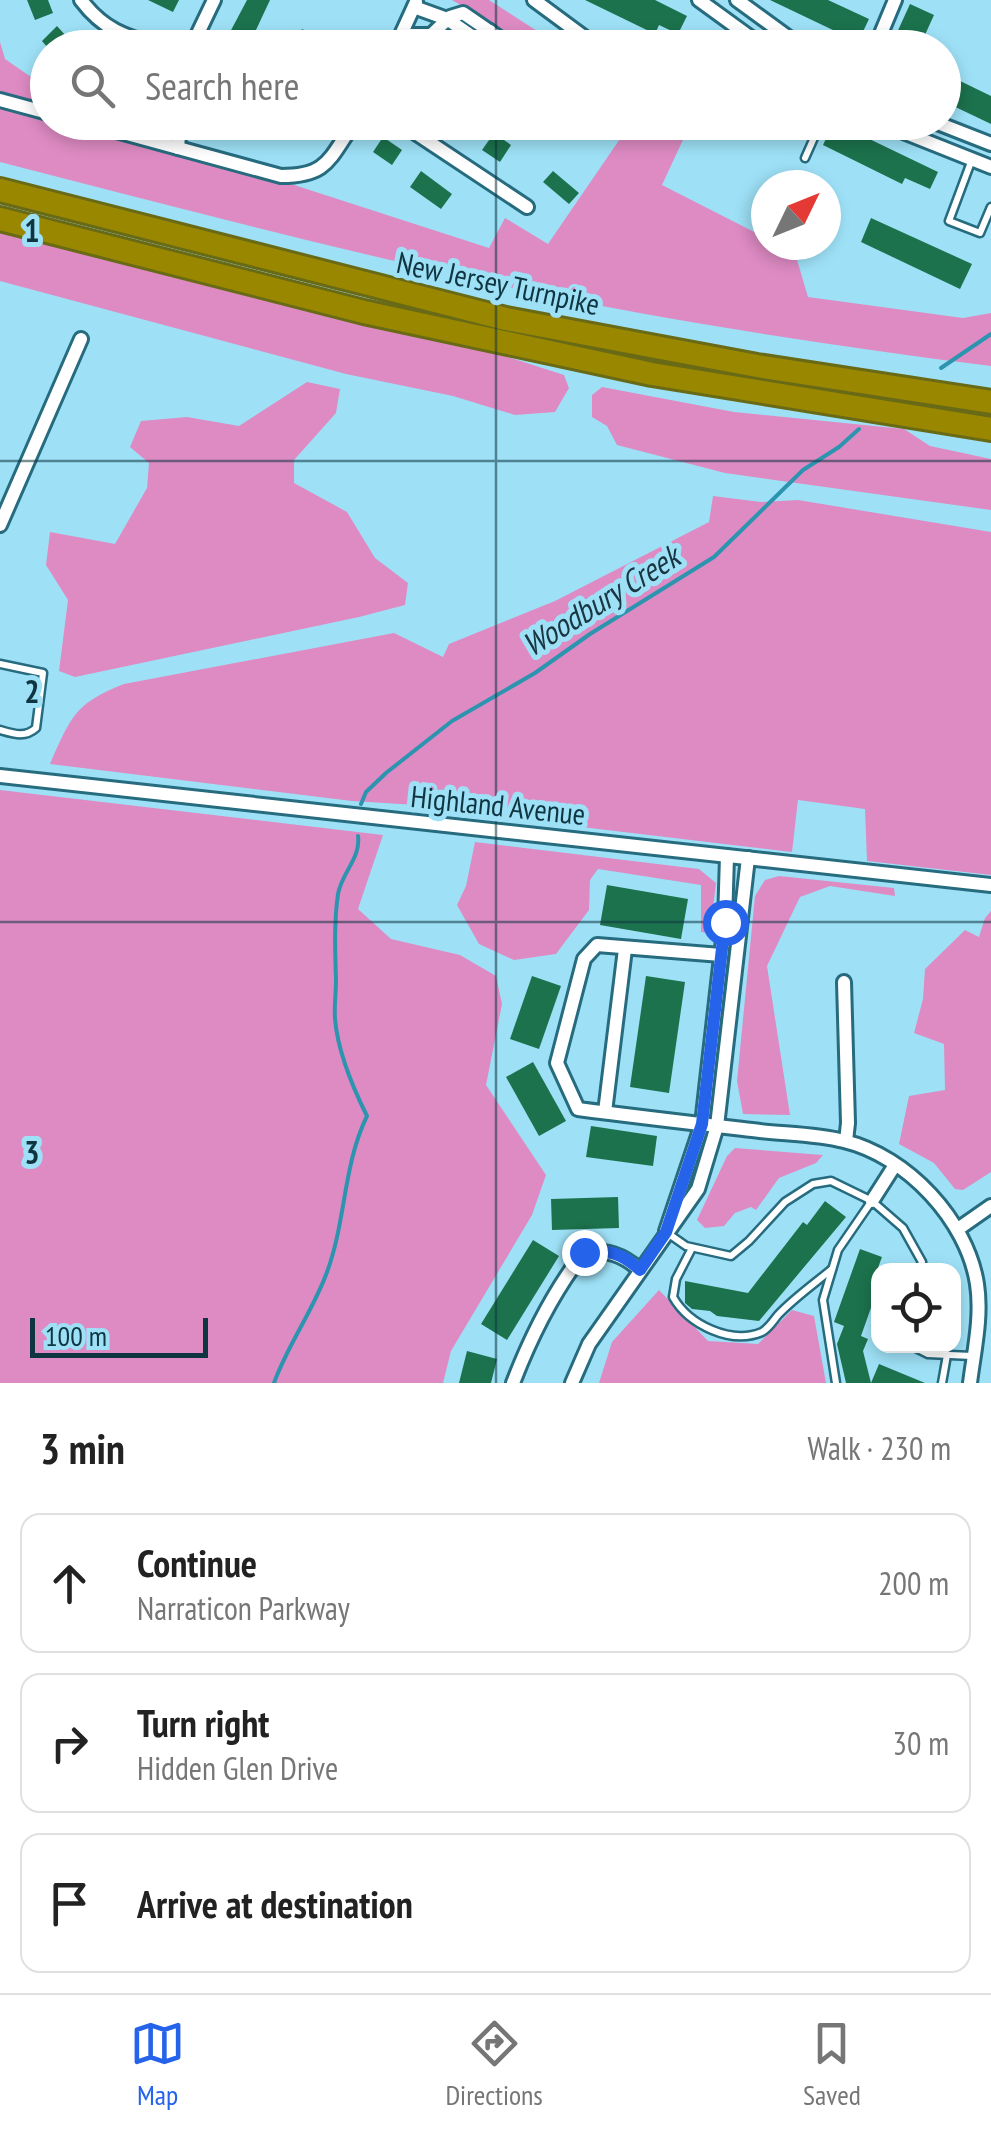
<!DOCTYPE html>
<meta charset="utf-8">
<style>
:root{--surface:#fff;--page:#f6f6f6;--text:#222;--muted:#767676;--line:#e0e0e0;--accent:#2563eb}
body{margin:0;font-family:"PT Sans Narrow",sans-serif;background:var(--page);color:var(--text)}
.controls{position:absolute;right:30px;bottom:30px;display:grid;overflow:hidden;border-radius:20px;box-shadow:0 5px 15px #0003}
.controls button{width:90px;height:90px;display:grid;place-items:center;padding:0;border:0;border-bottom:2px solid var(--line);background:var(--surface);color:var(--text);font:50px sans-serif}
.compass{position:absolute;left:751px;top:170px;width:90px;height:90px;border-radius:50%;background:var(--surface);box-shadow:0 5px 15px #0003;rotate:47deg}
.scale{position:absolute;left:30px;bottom:25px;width:178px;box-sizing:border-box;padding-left:10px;border:5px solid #0f3540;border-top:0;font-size:28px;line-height:35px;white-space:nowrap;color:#0f3540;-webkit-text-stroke:8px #9ee1f7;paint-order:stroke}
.stop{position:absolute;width:30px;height:30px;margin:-22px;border:8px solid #2563eb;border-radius:50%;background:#fff}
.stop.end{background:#2563eb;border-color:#fff;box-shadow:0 2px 10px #0008}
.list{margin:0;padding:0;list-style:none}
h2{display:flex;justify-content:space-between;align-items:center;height:130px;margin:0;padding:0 40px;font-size:42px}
h2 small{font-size:32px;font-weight:400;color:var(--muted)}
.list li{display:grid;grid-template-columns:65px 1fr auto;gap:30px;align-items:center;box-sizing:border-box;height:140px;margin:0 20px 20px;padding:0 20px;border:2px solid var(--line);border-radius:20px}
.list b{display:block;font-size:38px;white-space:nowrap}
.list p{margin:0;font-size:32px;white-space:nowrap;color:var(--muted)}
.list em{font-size:32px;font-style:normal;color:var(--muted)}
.icon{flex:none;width:55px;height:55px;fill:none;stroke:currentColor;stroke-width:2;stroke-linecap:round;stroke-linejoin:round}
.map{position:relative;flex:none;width:991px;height:1383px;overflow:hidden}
.search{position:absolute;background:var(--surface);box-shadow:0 5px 15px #0003;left:30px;right:30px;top:30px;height:110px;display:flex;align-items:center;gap:25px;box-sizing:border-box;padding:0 35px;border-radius:55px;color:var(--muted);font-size:38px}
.sheet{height:610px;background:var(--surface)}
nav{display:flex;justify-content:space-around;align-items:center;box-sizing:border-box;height:140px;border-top:2px solid var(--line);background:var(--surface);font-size:28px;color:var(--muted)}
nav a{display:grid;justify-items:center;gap:5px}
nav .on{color:var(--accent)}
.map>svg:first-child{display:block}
</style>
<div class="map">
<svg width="991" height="1383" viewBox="0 0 991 1383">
<rect width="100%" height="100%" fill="#9ee1f7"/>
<g fill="#de8bc3">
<path d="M452,0H489L562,47H523L524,42Z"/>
<path d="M0,42L5,59L47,88L48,122L116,123L142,140L242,168L489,248L505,218L548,244L624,133L610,123H678L688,129L662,185L766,238V245H779L795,253L808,297L963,318L991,313V366C826,345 661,320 499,285C332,248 166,205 0,162Z"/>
<path d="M0,230L505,356L564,375L569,388L555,412L515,415L453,396L346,374L0,281Z"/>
<path d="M307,382L340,389L336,413L294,460V483L347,512L375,558L408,583L405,605L359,617L75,677L59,671L68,600L46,565L50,532L115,544L147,488L149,463L130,447L141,421L187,417L239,426Z"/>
<path d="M602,387L734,412L904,429L930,446L991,459V510L725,473L617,445L607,426L592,417V395Z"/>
<path d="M713,496L761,502L798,500L991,532V875L867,861L865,809L798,800L792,852L523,820L465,808L352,801L50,764C71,717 75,703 124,684L394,633L443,657L449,644L555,601L709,522Z"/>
<path d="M0,790L383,835L358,909L391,939L460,955L496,976L502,1004L486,1085L546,1175L532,1215L451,1351L443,1383H0Z"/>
<path d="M475,842L699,869L716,883L710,933L701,932V885L598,869L590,880L589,910L556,954L514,960L479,944L457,905L466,886Z"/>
<path d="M779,876L894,888L895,896L830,886L800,897L767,966L790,1115L743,1114L737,1081L755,896L765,880Z"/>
<path d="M991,911V1172L963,1190L955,1189L934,1163L899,1144L909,1096L945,1090L944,1044L914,1033L923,999L925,969L965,930L979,937L985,918Z"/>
<path d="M735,1148L823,1155L816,1163L779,1178L756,1210L751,1207L735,1213L724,1226L705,1228L697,1220L727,1156Z"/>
<path d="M659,1290L708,1341L758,1344L792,1310L814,1316L826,1383H599L612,1342Z"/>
</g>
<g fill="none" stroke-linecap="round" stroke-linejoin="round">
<g stroke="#2d94b0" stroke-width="4">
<path d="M941,368L991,334"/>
<path d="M361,804L366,792L386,773L452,721L535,673L590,634L714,557L803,470L839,447L859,429"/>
<path d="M274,1383C288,1344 313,1311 327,1272C346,1221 343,1165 367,1116C352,1086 338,1053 335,1019C334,1006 336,993 336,980C335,950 334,922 338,894C342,872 361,858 358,836"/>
</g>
</g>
<g fill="#1c724d">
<path d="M27,0H48L53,13L35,20Z"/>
<path d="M148,0H179L173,12Z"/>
<path d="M247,0H270L249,45L229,34Z"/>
<path d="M585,0H655L687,16L678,34L659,25L655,34Z"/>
<path d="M770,0H828L869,19L858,42Z"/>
<path d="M910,4L934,15L919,48H890Z"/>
<path d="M57,26L77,48H48L42,41Z"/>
<path d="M302,29L316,36L311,48H294Z"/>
<path d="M956,79L991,96V124L945,102Z"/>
<path d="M834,122L938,172L930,189L905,178L902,184L823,145Z"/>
<path d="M494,133L511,145L500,162L482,150Z"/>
<path d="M383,137L402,150L392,165L373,152Z"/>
<path d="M421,171L452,194L441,209L410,187Z"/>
<path d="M553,171L579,193L569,204L543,182Z"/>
<path d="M871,218L972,264L960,289L861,242Z"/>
<path d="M607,885L688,899L681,939L600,925Z"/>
<path d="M532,976L561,986L539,1049L510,1039Z"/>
<path d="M646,976L685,982L669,1093L630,1087Z"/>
<path d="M533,1062L566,1121L539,1136L506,1077Z"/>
<path d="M591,1126L657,1136L653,1166L586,1157Z"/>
<path d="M618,1197L619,1228L552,1230L551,1199Z"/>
<path d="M825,1201L846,1217L759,1321L717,1316L710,1311L692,1309L685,1303V1281L748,1293L803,1222L807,1225Z"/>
<path d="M533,1240L559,1256L507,1340L481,1324Z"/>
<path d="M860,1249L882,1257L872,1284L878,1288L861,1336L868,1339L863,1351L871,1383L879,1364L925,1383H846L837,1344L844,1326L834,1322Z"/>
<path d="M467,1351L497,1359L491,1383H459Z"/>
</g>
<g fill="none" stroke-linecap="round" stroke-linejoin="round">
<defs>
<g id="service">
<path d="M805,158L821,122"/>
<path d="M971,162L949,221L980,233L991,207"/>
<path d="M0,664L43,673L36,728C25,738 14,734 0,730"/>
<path d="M666,1232L686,1246L731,1256L749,1241L785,1202L813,1184L831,1181L872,1201L903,1228L922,1262L919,1270"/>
<path d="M692,1248L676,1279L673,1297C689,1325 731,1345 762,1332C769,1328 773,1321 778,1315C794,1298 814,1284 832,1269"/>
<path d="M912,1346L928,1354L972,1356"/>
<path d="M836,1383L823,1300L838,1250L871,1202"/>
<path d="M942,1383L947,1355"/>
</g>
<g id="minor">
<path d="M81,0C105,32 128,37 165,48"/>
<path d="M534,0L599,48"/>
<path d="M699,0L765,48"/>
<path d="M737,0L803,48"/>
<path d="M414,7L447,19L476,39H482L490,31"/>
<path d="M401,35H431L450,17L463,13L514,48"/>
<path d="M191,48L214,0"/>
<path d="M395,48L416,2"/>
<path d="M875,48L895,0"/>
<path d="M0,100L48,113"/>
<path d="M83,122L281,176C329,176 329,158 355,122"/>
<path d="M399,122L527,207"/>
<path d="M878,122L991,167"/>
<path d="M935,122L991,144"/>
<path d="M178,148L180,122"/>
<path d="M0,525L81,339"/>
<path d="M0,776L991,885"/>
<path d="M721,955L597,945L584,959L557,1063L578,1109C639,1117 700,1124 760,1131C787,1134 817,1134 844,1141C907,1156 967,1220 977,1284C982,1317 974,1351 970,1383"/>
<path d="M844,982L848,1123L846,1141"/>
<path d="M605,1112L625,949"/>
<path d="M872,1201L895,1165"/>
<path d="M958,1229L991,1206"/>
<path d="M666,1231L702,1124L725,922L727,856"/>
<path d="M513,1383C531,1336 553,1292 584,1252C607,1250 622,1254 640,1270"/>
<path d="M572,1383L589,1344L698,1189L717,1126L748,858"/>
</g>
<g id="motorway">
<path d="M0,190L506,319L757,366L991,402"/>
<path d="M0,219L364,312L652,374L991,429"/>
</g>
</defs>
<use href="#service" stroke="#266b7e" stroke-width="11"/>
<use href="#minor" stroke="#266b7e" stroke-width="18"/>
<use href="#motorway" stroke="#696a16" stroke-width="28"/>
<use href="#service" stroke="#fff" stroke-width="6"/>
<use href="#minor" stroke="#fff" stroke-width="12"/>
<use href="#motorway" stroke="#998700" stroke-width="22"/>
</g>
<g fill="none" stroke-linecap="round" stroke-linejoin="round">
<path stroke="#2563eb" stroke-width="12" d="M584,1252C607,1249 622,1253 640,1270L666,1232L702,1124L725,922"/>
</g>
<path fill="none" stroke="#0f3540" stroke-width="2.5" stroke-opacity="0.55" d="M496,0V48M496,122V1383M0,461H991M0,922H991"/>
<g text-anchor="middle" stroke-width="10" stroke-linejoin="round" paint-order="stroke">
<g font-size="30" fill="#0f3540" stroke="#9ee1f7">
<text transform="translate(498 284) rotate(12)" y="10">New Jersey Turnpike</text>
<text transform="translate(498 806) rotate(6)" y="10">Highland Avenue</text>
</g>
<g font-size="32" font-style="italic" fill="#193640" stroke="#9ee1f7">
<text transform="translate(601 601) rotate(-32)" y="11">Woodbury Creek</text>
</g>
</g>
<g font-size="32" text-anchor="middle" font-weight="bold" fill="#0f3540" stroke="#9ee1f7" stroke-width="10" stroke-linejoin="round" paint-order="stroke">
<text x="32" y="242">1</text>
<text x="32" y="703">2</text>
<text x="32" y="1164">3</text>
</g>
</svg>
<div class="controls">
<button><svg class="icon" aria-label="locate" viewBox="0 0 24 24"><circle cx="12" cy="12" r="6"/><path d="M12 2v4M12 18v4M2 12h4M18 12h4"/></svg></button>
</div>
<svg class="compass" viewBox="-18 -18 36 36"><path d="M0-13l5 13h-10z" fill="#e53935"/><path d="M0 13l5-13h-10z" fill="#767676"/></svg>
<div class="scale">100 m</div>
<div class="stop" style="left:725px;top:922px"></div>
<div class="stop end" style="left:584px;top:1252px"></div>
<div class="search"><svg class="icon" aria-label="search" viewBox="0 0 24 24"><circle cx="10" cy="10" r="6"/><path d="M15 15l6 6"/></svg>Search here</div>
</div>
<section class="sheet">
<h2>3 min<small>Walk · 230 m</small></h2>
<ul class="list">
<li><svg class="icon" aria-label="ahead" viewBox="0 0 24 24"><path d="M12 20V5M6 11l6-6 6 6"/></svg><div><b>Continue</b><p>Narraticon Parkway</p></div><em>200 m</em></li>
<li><svg class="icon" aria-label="right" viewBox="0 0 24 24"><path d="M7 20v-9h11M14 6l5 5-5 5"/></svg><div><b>Turn right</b><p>Hidden Glen Drive</p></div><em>30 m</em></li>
<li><svg class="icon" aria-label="arrive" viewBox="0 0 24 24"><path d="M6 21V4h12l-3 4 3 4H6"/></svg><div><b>Arrive at destination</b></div></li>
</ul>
</section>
<nav>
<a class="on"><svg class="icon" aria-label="map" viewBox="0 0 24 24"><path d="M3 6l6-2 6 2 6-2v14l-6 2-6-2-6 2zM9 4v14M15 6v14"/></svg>Map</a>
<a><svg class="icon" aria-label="directions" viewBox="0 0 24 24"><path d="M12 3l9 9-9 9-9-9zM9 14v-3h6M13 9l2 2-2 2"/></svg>Directions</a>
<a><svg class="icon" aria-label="saved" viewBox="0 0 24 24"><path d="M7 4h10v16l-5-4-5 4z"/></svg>Saved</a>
</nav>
